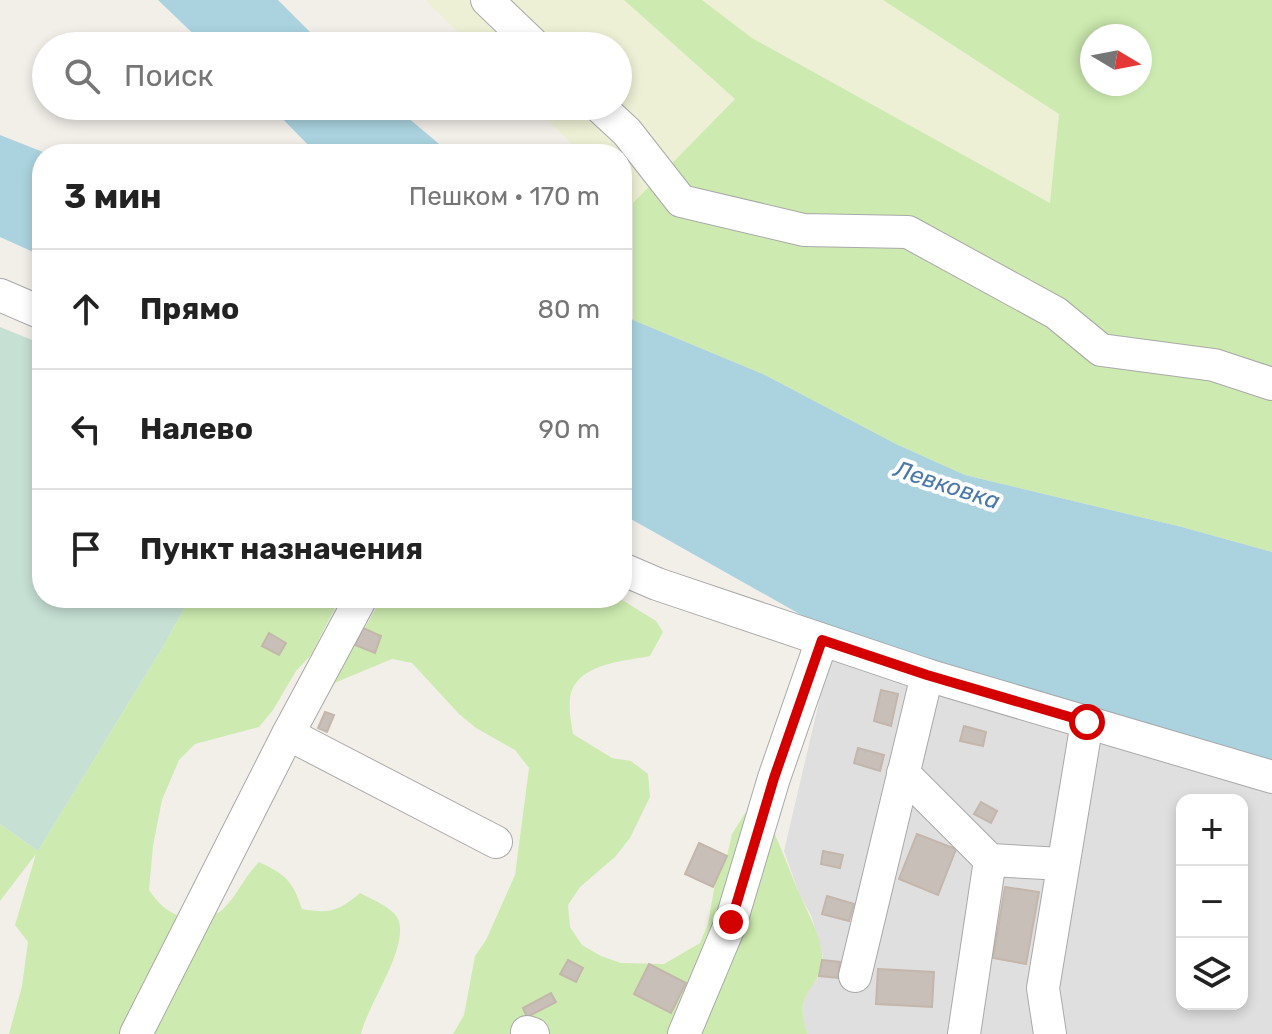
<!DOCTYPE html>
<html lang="ru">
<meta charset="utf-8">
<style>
:root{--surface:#fff;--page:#f6f6f6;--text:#222;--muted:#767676;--line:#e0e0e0}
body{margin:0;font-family:Rubik,sans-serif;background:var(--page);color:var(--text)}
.controls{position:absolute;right:24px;bottom:24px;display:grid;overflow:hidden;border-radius:16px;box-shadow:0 4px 12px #0003}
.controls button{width:72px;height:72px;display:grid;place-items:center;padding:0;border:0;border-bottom:2px solid var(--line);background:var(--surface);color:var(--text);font:40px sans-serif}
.compass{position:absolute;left:1080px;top:24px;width:72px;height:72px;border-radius:50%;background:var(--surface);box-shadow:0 4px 12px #0003;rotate:100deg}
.stop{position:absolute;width:24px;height:24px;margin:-18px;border:6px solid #d40000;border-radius:50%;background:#fff}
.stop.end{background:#d40000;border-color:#fff;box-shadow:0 2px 8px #0008}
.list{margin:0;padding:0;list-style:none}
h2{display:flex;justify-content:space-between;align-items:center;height:104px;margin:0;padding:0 32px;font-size:34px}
h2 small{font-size:26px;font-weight:400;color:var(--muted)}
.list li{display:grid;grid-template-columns:52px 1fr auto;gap:24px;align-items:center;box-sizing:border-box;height:120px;padding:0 32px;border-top:2px solid var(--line)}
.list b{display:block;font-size:30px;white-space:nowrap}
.list em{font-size:26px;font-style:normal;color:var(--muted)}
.icon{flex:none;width:44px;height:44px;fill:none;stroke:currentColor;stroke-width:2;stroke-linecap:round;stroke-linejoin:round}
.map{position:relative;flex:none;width:1272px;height:1034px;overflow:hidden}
.search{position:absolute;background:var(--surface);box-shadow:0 4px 12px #0003;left:32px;top:32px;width:600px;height:88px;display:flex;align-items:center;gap:20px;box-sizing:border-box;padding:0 28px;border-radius:44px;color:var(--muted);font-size:30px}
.panel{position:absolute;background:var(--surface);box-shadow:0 4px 12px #0003;left:32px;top:144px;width:600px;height:464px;border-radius:32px}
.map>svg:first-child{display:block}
</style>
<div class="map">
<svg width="1272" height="1034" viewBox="0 0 1272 1034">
<rect width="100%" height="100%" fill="#f2efe9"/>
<path fill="#e0dfdf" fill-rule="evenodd" d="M835,634L1272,765V1034H808L802,1019L804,996L819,976L823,956L811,915L800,896L784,851ZM1182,800H1242V1004H1182Z"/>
<g fill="#eef0d5">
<path d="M425,0H624L735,99L633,203L622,193V154H582L533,106H618V46H472Z"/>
<path d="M702,0H883L1059,114L1050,203L752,38Z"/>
</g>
<g fill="#cdebb0" fill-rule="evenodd">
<path d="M624,0H702L752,38L1050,203L1059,114L883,0H1272V552L1182,527L965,475L896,444L765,375L633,320V203L735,99ZM1092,36H1140V84H1092Z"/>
<path d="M190,598H340L311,655L296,671L273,710L259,727L195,744L179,760L162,800L153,846L149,890C163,911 181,923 207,916C214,914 220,913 224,908C238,894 244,877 259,862C285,874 293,881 302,909C329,914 339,911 360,893C371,899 390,906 397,917C412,944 368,1003 361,1034H9L22,986L28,942L15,925L36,854L0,901V824L38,851L164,645Z"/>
<path d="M382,598H619L656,621L663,632L650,656C625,661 583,663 572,690C567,703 571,721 573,734L612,758L631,761L648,774L650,797L630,838L615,857L580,887L568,905L570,927L582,945L601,956L621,963L664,964L700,943L708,924L716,878L727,856L732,834L745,813L765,814C779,840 788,868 800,895C808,913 819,933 822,953C827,988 789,988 808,1034H453L464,1015L475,956L486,940L515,875L529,768L515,750L476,728L459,714L412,663L392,659L332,684Z"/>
</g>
<path fill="#c6e0d4" d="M0,327L42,344V598H190L164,645L38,851L0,824Z"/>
<g fill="#aad3df">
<path d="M158,0H278L324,46H206Z"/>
<path d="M270,106H394L451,154H317Z"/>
<path d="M0,135L48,154H42V256L0,237Z"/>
<path d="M622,312L633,320L765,375L896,444L965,475L1182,527L1272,552V765L835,634L622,514Z"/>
</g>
<g fill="#c7bfb8" stroke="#c4b6ab" stroke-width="2">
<path d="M363,628L381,636L375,653L355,645Z"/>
<path d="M269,633L286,643L279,655L262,646Z"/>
<path d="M881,690L898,694L891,726L874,721Z"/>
<path d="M325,712L334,715L327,732L318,728Z"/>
<path d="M964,726L986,732L983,746L960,741Z"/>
<path d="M858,748L884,755L880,771L854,763Z"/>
<path d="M981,802L997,811L991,823L974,814Z"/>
<path d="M917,834L956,849L938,895L899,879Z"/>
<path d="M699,843L727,856L713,887L685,874Z"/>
<path d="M823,851L843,855L840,868L821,864Z"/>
<path d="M1005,887L1039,892L1026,964L993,958Z"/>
<path d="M827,896L854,904L849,921L822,914Z"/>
<path d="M568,960L583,968L576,982L560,974Z"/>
<path d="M822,960L840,962L838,978L819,976Z"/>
<path d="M649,964L686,983L671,1013L634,994Z"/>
<path d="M878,969L934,972L932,1007L876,1004Z"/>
<path d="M551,993L556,1002L527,1017L523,1008Z"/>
</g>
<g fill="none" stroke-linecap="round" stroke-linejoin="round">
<defs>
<g id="minor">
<path d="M487,0L535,46"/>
<path d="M599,106L627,132L681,201L804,230L908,232L1056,313L1101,350L1214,365L1272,384"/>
<path d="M0,295L42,313"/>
<path d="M622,569L657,584L927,675L1272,777"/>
<path d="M288,734L496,842"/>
<path d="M903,773L990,860L964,1034"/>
<path d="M990,860L1063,864"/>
<path d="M855,976L927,675"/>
<path d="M527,1032L533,1034"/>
<path d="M136,1034L288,734L361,598"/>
<path d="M684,1034L731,922L774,778L822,640"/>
<path d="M1050,1034L1043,988L1087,722"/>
</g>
</defs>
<use href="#minor" stroke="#a9a9a9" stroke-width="34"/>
<use href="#minor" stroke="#fff" stroke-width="32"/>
</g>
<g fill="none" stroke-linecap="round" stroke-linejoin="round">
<path stroke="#d40000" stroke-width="10" d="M731,922L774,778L822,640L927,675L1087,722"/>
</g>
<g text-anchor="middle" stroke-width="8" stroke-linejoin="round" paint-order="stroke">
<g font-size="24" font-style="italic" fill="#4a7aab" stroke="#fff">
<text transform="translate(947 485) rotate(18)" y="8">Левковка</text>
</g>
</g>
</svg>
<div class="controls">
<button>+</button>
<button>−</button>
<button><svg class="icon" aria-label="layers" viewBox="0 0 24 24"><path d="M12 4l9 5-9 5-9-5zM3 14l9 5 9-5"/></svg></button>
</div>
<svg class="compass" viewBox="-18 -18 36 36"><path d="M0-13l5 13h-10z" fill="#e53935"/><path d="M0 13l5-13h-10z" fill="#767676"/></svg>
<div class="stop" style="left:1087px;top:722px"></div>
<div class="stop end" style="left:731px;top:922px"></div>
<div class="search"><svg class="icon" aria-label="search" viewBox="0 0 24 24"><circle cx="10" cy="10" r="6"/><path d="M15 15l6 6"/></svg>Поиск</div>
<section class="panel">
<h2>3 мин<small>Пешком · 170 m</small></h2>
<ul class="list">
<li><svg class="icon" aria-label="ahead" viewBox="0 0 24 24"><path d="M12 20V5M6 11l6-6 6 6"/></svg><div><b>Прямо</b></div><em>80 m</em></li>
<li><svg class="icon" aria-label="left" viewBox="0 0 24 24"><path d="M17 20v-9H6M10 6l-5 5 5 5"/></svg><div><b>Налево</b></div><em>90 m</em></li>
<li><svg class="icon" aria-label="arrive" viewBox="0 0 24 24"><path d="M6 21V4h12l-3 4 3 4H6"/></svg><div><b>Пункт назначения</b></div></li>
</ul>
</section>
</div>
